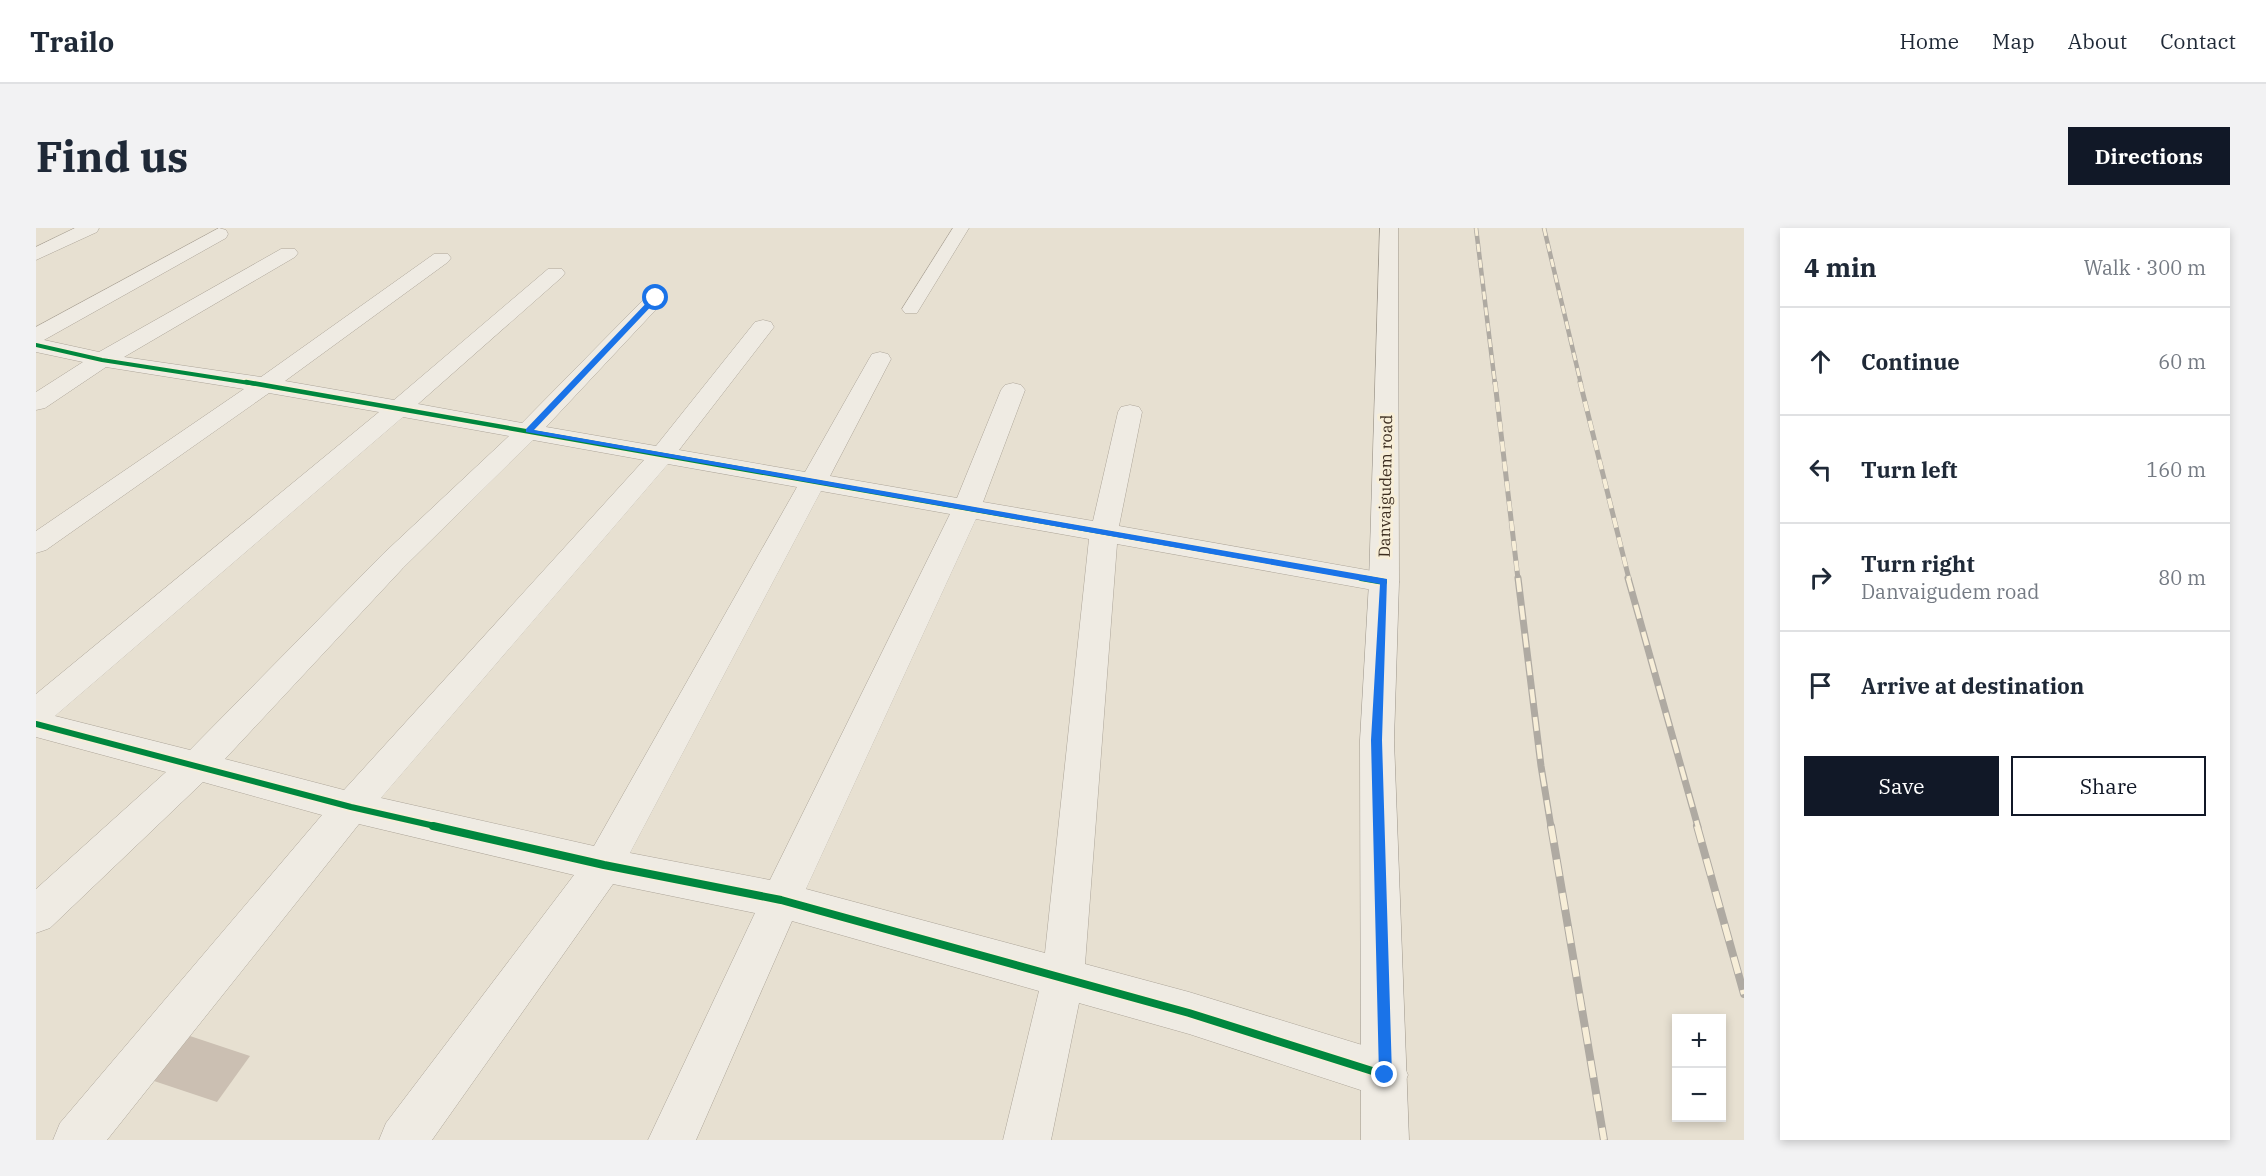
<!DOCTYPE html>
<meta charset="utf-8">
<style>
:root{--surface:#fff;--page:#f2f2f3;--text:#1f2937;--muted:#747a83;--line:#e0e1e3;--accent:#111827}
body{margin:0;font-family:"IBM Plex Serif",serif;background:var(--page);color:var(--text)}
.controls{position:absolute;right:18px;bottom:18px;display:grid;overflow:hidden;border-radius:0px;box-shadow:0 3px 9px #0003}
.controls button{width:54px;height:54px;display:grid;place-items:center;padding:0;border:0;border-bottom:2px solid var(--line);background:var(--surface);color:var(--text);font:30px sans-serif}
.stop{position:absolute;width:18px;height:18px;margin:-14px;border:4px solid #1a73e8;border-radius:50%;background:#fff}
.stop.end{background:#1a73e8;border-color:#fff;box-shadow:0 2px 6px #0008}
.list{margin:0;padding:0;list-style:none}
h2{display:flex;justify-content:space-between;align-items:center;height:78px;margin:0;padding:0 24px;font-size:26px}
h2 small{font-size:20px;font-weight:400;color:var(--muted)}
.list li{display:grid;grid-template-columns:39px 1fr auto;gap:18px;align-items:center;box-sizing:border-box;height:108px;padding:0 24px;border-top:2px solid var(--line)}
.list b{display:block;font-size:22px;white-space:nowrap}
.list p{margin:0;font-size:20px;white-space:nowrap;color:var(--muted)}
.list em{font-size:20px;font-style:normal;color:var(--muted)}
.actions{display:flex;gap:12px;padding:18px 24px}
.actions a{flex:1;padding:14px 0;border:2px solid var(--accent);border-radius:0px;text-align:center;font-size:21px;color:var(--accent)}
.actions .main{background:var(--accent);color:#fff}
.icon{flex:none;width:33px;height:33px;fill:none;stroke:currentColor;stroke-width:2;stroke-linecap:round;stroke-linejoin:round}
.map{position:relative;flex:none;width:1708px;height:912px;overflow:hidden;border-radius:0px}
header{display:flex;align-items:center;gap:36px;box-sizing:border-box;height:84px;padding:0 30px;background:var(--surface);border-bottom:2px solid var(--line)}
header strong{font-size:28px}
nav{display:flex;gap:33px;margin-inline-start:auto;font-size:21px}
.intro{display:flex;align-items:center;justify-content:space-between;box-sizing:border-box;height:144px;padding:0 36px}
h1{margin:0;font-size:42px}
.button{padding:15px 27px;border-radius:0px;background:var(--accent);color:#fff;font-size:21px;font-weight:700}
main{display:flex;gap:36px;padding:0 36px}
aside{flex:1;background:var(--surface);border-radius:0px;box-shadow:0 3px 9px #0003}
.map>svg:first-child{display:block}
</style>
<header>
<strong>Trailo</strong>
<nav><a>Home</a><a>Map</a><a>About</a><a>Contact</a></nav>
</header>
<div class="intro"><h1>Find us</h1><a class="button">Directions</a></div>
<main>
<div class="map">
<svg width="1708" height="912" viewBox="0 0 1708 912">
<rect width="100%" height="100%" fill="#e7e0d1"/>
<path fill="#cbbfb2" d="M154,808L214,828L181,874L118,853Z"/>
<g fill="none" stroke-linecap="round" stroke-linejoin="round">
<defs>
<path id="lane" d="M917,0H933L881,85H869L866,81Z"/>
<g id="street">
<path d="M39,0H63L61,4L0,32V19Z"/>
<path d="M183,0L190,2L192,6L190,10L8,112L63,124L245,21H259L262,25L259,29L88,129L225,149L398,26H412L415,30L412,34L249,153L358,172L512,41H526L529,45L526,49L382,176L486,195L613,66L620,64L627,66L630,70L627,74L510,199L620,218L719,94L727,92L735,94L738,99L643,222L769,244L833,131L836,126L844,124L852,126L855,131L794,248L921,270L965,162L969,157L977,155L985,157L989,162L947,274L1057,293L1082,184L1085,179L1094,177L1103,179L1106,184L1083,298L1359,347L1363,354L1359,361L1348,364L1081,316L1049,736L1153,764L1349,824L1365,831L1372,847L1365,863L1349,870L1153,806L1043,775L1015,912H967L1003,763L756,693L660,912H612L719,685L577,656L396,912H343L350,895L538,647L323,596L71,912H17L24,895L286,587L167,554L14,700L0,705V661L130,544L0,509V466L343,184L233,165L10,322L0,325V303L208,161L70,139L9,180L0,182V164L47,134L0,124V99ZM367,189L473,208L347,326L154,522L19,488ZM497,212L608,232L308,562L189,531L367,340ZM632,236L761,259L558,618L345,570ZM785,263L914,286L734,652L594,625ZM940,291L1053,311L1009,725L770,661Z"/>
</g>
<path id="secondary" d="M1344,0H1362L1363,354L1358,512L1373,912H1325L1324,512L1333,354Z"/>
</defs>
<use href="#lane" stroke="#ada599" stroke-width="1"/>
<use href="#street" stroke="#ada599" stroke-width="1"/>
<use href="#secondary" stroke="#9c958a" stroke-width="1"/>
<use href="#lane" fill="#efebe3" fill-rule="evenodd"/>
<use href="#street" fill="#efebe3" fill-rule="evenodd"/>
<use href="#secondary" fill="#efebe3" fill-rule="evenodd"/>
<defs>
<g id="rail-far3">
<path d="M1440,0L1459,156"/>
<path d="M1508,0L1545,156"/>
</g>
<g id="rail-far2">
<path d="M1459,154L1482,351"/>
<path d="M1544,154L1593,351"/>
</g>
<g id="rail-far1">
<path d="M1482,350L1505,538L1515,599"/>
<path d="M1592,350L1662,599"/>
</g>
<g id="rail">
<path d="M1515,598L1568,912"/>
<path d="M1661,598L1708,766"/>
</g>
</defs>
<use href="#rail-far3" stroke="#afaaa2" stroke-width="4.5"/>
<use href="#rail-far2" stroke="#afaaa2" stroke-width="5"/>
<use href="#rail-far1" stroke="#afaaa2" stroke-width="7"/>
<use href="#rail" stroke="#afaaa2" stroke-width="8"/>
<use href="#rail-far3" stroke="#f7eed8" stroke-width="3" stroke-dasharray="8" stroke-linecap="butt"/>
<use href="#rail-far2" stroke="#f7eed8" stroke-width="4" stroke-dasharray="10" stroke-linecap="butt"/>
<use href="#rail-far1" stroke="#f7eed8" stroke-width="4.5" stroke-dasharray="14" stroke-linecap="butt"/>
<use href="#rail" stroke="#f7eed8" stroke-width="6" stroke-dasharray="17" stroke-linecap="butt"/>
<defs>
<path id="cycleway-far3" d="M0,117L66,132L220,156"/>
<path id="cycleway-far2" d="M210,154L1333,351"/>
<g id="cycleway-far1">
<path d="M1325,350L1348,354"/>
<path d="M0,496L315,579L403,599"/>
</g>
<path id="cycleway" d="M397,598L568,637L745,672L1153,785L1349,847"/>
</defs>
<use href="#cycleway-far3" stroke="#f7eed8" stroke-width="6"/>
<use href="#cycleway-far2" stroke="#f7eed8" stroke-width="8"/>
<use href="#cycleway-far1" stroke="#f7eed8" stroke-width="10"/>
<use href="#cycleway" stroke="#f7eed8" stroke-width="11"/>
<use href="#cycleway-far3" stroke="#00873e" stroke-width="4"/>
<use href="#cycleway-far2" stroke="#00873e" stroke-width="4.5"/>
<use href="#cycleway-far1" stroke="#00873e" stroke-width="6"/>
<use href="#cycleway" stroke="#00873e" stroke-width="8"/>
</g>
<path fill="#1a73e8" d="M617,68L623,70L498,202L1351,351L1346,512L1356,847L1354,851L1349,853L1345,851L1343,847L1335,512L1344,356L490,204V201Z"/>
<g text-anchor="middle" stroke-width="6" stroke-linejoin="round" paint-order="stroke">
<g font-size="16" fill="#3d2e20" stroke="#f7eed8">
<text transform="translate(1349 258) rotate(-89)" y="6">Danvaigudem road</text>
</g>
</g>
</svg>
<div class="controls">
<button>+</button>
<button>−</button>
</div>
<div class="stop" style="left:620px;top:70px"></div>
<div class="stop end" style="left:1349px;top:847px"></div>
</div>
<aside>
<h2>4 min<small>Walk · 300 m</small></h2>
<ul class="list">
<li><svg class="icon" aria-label="ahead" viewBox="0 0 24 24"><path d="M12 20V5M6 11l6-6 6 6"/></svg><div><b>Continue</b></div><em>60 m</em></li>
<li><svg class="icon" aria-label="left" viewBox="0 0 24 24"><path d="M17 20v-9H6M10 6l-5 5 5 5"/></svg><div><b>Turn left</b></div><em>160 m</em></li>
<li><svg class="icon" aria-label="right" viewBox="0 0 24 24"><path d="M7 20v-9h11M14 6l5 5-5 5"/></svg><div><b>Turn right</b><p>Danvaigudem road</p></div><em>80 m</em></li>
<li><svg class="icon" aria-label="arrive" viewBox="0 0 24 24"><path d="M6 21V4h12l-3 4 3 4H6"/></svg><div><b>Arrive at destination</b></div></li>
</ul>
<div class="actions"><a class="main">Save</a><a>Share</a></div>
</aside>
</main>
